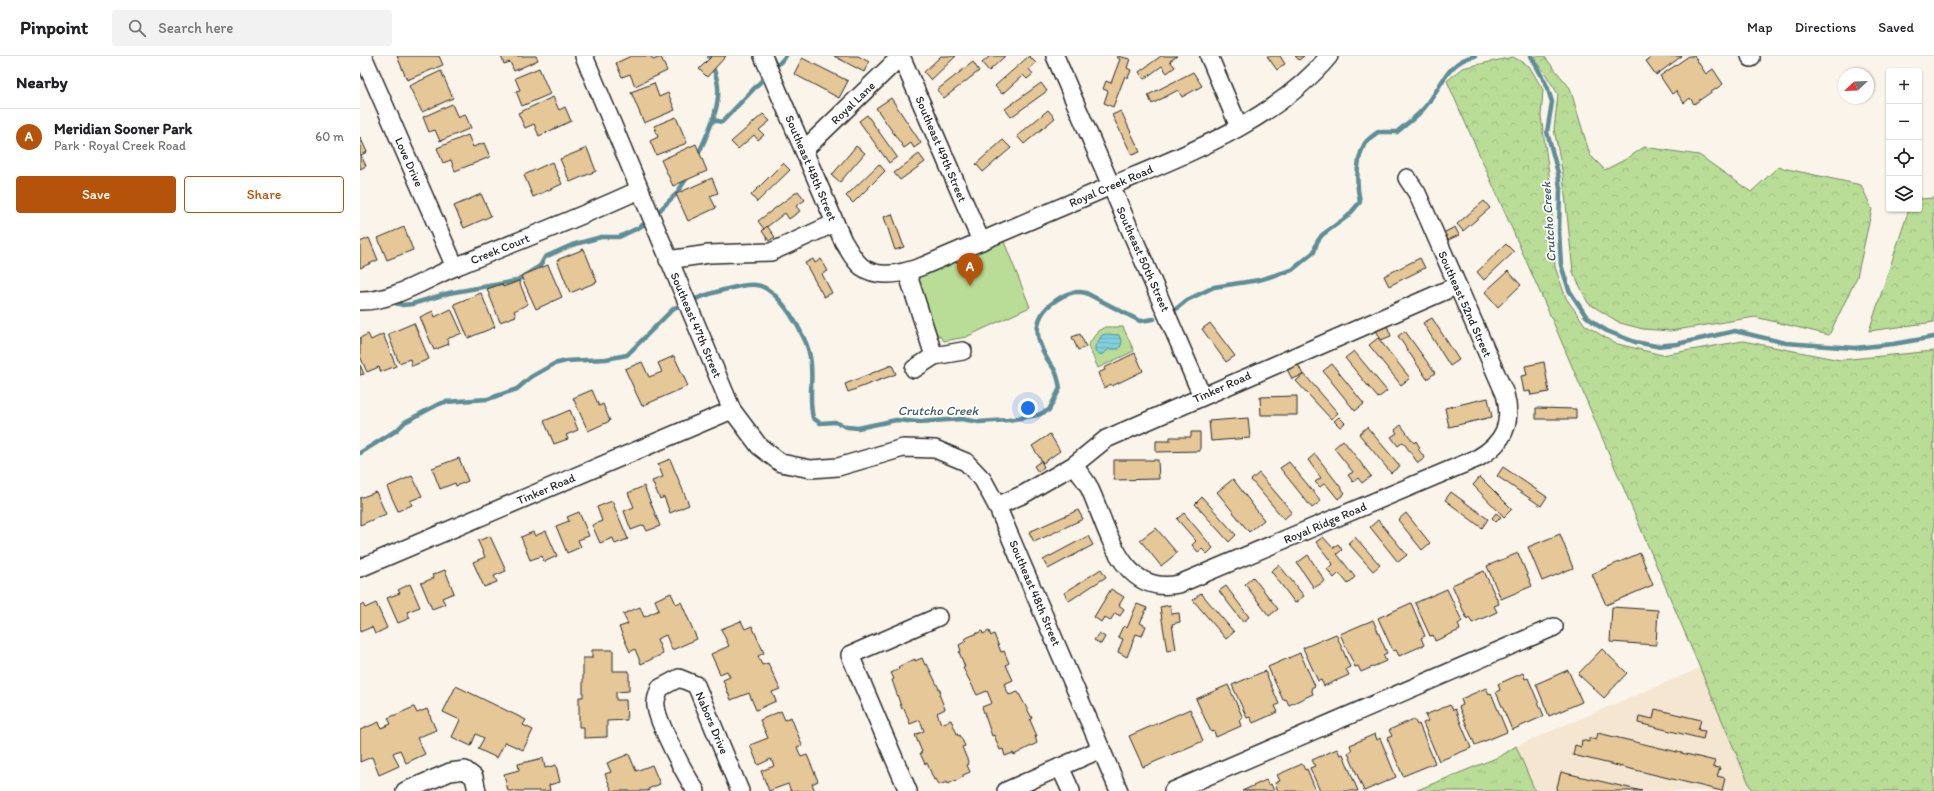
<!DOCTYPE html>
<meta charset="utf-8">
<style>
:root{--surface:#fff;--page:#f2f2f2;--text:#202124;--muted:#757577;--line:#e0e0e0;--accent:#b45309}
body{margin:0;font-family:Itim,sans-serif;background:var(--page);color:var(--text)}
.controls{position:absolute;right:12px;top:12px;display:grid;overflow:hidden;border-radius:4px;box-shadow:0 1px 3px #0004}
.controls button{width:36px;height:36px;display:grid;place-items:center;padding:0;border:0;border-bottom:1px solid var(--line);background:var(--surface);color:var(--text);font:20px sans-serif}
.compass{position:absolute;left:1478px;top:12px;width:36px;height:36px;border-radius:50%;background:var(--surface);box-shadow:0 1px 3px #0004;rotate:247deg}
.you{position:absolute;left:668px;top:352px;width:14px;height:14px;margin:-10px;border:3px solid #fff;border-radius:50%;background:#1a73e8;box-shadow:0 0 0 6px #1a73e833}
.badge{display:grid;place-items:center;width:26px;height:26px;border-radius:50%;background:var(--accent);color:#fff;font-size:13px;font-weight:700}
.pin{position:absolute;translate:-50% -33px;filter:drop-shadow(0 1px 2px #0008)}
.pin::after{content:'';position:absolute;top:21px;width:14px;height:12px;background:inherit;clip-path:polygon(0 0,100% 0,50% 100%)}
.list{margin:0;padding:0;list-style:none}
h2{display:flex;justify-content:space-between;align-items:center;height:52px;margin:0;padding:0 16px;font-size:17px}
h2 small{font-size:13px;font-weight:400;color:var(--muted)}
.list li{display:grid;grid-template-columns:26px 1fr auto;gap:12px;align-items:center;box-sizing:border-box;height:56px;padding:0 16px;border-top:1px solid var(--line)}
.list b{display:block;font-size:15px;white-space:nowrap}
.list p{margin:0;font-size:13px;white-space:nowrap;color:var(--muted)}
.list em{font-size:13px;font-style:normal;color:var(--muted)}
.actions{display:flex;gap:8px;padding:12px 16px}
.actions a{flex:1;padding:9px 0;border:1px solid var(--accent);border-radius:4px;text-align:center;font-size:14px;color:var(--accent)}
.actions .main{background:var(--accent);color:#fff}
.icon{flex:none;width:22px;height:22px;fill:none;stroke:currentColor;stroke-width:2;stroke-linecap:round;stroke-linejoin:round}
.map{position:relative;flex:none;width:1574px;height:735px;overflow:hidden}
header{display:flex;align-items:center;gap:24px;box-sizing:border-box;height:56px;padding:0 20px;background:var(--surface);border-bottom:1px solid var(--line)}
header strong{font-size:19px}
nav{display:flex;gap:22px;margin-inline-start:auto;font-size:14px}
.search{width:280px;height:36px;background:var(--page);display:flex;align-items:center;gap:10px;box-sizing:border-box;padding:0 14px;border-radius:4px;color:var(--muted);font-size:15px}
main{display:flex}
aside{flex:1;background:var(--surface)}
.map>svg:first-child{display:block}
</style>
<header>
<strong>Pinpoint</strong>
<div class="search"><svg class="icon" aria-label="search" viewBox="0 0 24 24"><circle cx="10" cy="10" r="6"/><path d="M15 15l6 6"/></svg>Search here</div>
<nav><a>Map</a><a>Directions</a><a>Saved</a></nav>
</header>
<main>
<aside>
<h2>Nearby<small></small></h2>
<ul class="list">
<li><span class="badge">A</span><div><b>Meridian Sooner Park</b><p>Park · Royal Creek Road</p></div><em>60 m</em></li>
</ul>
<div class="actions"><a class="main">Save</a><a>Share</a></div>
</aside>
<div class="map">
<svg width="1574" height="735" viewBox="0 0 1574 735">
<defs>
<pattern id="grass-tufts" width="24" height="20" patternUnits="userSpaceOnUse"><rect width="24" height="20" fill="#b9dd97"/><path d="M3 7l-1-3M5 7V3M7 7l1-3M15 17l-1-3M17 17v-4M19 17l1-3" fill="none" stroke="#9fbe82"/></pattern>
<pattern id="forest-crowns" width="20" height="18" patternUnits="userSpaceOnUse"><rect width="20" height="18" fill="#b9dd97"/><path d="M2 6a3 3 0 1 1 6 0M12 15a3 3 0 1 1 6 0" fill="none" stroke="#9fbe82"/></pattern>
<pattern id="water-rules" width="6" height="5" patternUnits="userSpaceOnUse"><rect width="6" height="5" fill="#80cfdd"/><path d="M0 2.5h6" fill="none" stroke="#6fb2be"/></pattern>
</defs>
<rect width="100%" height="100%" fill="#faf4ea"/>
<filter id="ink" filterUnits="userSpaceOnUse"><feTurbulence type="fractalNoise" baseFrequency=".025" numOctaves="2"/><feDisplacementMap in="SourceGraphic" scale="8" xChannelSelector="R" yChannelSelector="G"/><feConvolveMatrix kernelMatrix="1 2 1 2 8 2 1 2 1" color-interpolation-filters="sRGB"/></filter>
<g filter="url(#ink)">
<path fill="#f4e6d1" d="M1340,612L1392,735H1055L1141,700L1156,690Z"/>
<path fill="url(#grass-tufts)" stroke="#728461" d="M1156,690L1175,735H1055L1141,700Z"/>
<g fill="url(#forest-crowns)" stroke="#728461">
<path d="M1174,0H1184L1210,32L1230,99L1245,114L1268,102L1284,91L1339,99L1391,136L1418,111L1501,129L1512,153L1497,221L1469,279L1395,261L1310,275L1283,273L1260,267L1228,247L1213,216L1203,119L1194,73L1198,38Z"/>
<path d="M1153,1L1169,10L1183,34L1181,60L1190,125L1195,211L1206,242L1225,269L1254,287L1302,299L1383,285L1480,304L1574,295V735H1392L1197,275L1087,25L1102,12Z"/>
<path d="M1574,142V266L1509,275L1549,153H1559V143Z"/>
</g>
<g fill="#b9dd97" stroke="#728461">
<path d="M643,183L670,251L606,281L584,285L573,273L557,226L558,220Z"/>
<path d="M745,271H763L774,295L738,312L728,289L738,275Z"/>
</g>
<path fill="url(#water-rules)" stroke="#5e8d96" d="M746,278L759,279L762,287L759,293H750L741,299L735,295V290L742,279Z"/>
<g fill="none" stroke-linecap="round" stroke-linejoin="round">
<g stroke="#5e8d96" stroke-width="4.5">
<path d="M1171,0L1187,30L1192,46L1187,76L1198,117L1200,133L1199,175L1201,209L1209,234L1226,260L1237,269L1247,275L1275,286L1296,290L1317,288L1375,275L1426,287L1495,292L1533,288L1574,281"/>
<path d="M413,14L426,0"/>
<path d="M354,64L362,66L407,19"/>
<path d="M337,101C347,79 363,48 357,24C355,16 352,8 349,0"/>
<path d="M294,160L317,137L328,120"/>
<path d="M331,245C344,239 383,227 396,229C418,231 447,280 450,301C454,321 448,341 453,362L460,367L475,366L487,371L498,372L536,364L559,366L602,363L619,366L648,364L678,359L689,354L700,332C699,327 698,322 696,317C694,311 689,307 686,301C674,280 673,260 695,245C705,238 714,234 726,237L780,265L794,263"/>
<path d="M31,246L43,249L52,248L89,237L156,225L180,210L185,201L212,189L241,181H259L278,172L289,165"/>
<path d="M816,253L827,244L854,231L899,224L932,214L954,196L957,186L962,179L988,160L1000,146C996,128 996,105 1004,89C1006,84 1014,79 1018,76H1037C1046,68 1057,61 1065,51C1081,32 1087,5 1115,0"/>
<path d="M0,397L37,374L45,366L77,349L85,346L128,343L157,333L171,321L194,308L206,305L246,303L267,299L314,252L324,248"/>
</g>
</g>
<g fill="#e5c798" stroke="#2b2b2b">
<path d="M37,0H79L83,9L47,24Z"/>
<path d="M141,0H176L178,4L154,15L150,6L144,8Z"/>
<path d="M271,0H291L293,4L301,1L307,15L275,30L270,18L262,21L256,7Z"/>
<path d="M352,0H366L347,21L339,13Z"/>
<path d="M474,0H498L509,6L504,16Z"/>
<path d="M581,0H596L571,24L564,16Z"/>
<path d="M630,0H645L629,15L622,7Z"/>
<path d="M669,0L676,7L669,13L673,18L667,23L663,19L642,38L635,30Z"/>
<path d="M757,0L770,3L767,12L771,14L768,22L765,20L753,51L744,47L748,35L743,33L746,25L751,27L760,3L756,1Z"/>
<path d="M801,0H817L810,5L815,11L807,17L802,10L784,23L779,16Z"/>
<path d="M907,0H920L925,8L917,14Z"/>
<path d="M935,0H944L939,4Z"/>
<path d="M1290,0H1322L1296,19L1286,5L1291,2Z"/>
<path d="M1329,0H1334L1346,18L1353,13L1363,28L1334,48L1330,42L1324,47L1316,35L1312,38L1300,20Z"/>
<path d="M442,2L488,25L479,42L434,18Z"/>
<path d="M613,6L619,15L584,42L577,34Z"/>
<path d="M179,12L190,38L162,50L156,35L160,34L155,22Z"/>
<path d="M81,15L93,42L62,56L49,30Z"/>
<path d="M833,16L842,30L822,41L818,34L792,48L788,39Z"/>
<path d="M294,27L299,41L308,37L315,54L284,67L271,36Z"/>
<path d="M681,27L687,35L651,61L645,53Z"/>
<path d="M193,41L199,54L205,51L211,65L179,80L174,68L165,72L158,57Z"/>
<path d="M531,42L561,87L554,92L551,87L544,92L516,52Z"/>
<path d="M92,48L98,62L105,58L111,72L80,85L75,74L69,76L63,61Z"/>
<path d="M688,54L695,62L664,88L657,80Z"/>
<path d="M761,55L780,96L772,99L752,59Z"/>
<path d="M403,58L410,65L399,74L404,79L398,84L394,79L378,93L371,86Z"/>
<path d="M507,59L537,101L529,107L499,65Z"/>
<path d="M316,61L327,87L296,99L290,85L298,81L294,70Z"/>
<path d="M108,79L113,91L124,87L130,101L95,115L91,104L83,107L77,92Z"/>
<path d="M0,81L7,96L1,99L6,110L0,113Z"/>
<path d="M643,84L651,92L623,116L616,108Z"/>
<path d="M336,88L347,115L313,130L301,104Z"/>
<path d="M496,90L505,97L480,126L472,119Z"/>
<path d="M227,92L236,115L210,126L200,103Z"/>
<path d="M559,98L565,106L540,124L534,117Z"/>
<path d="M192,106L202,128L173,141L164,119Z"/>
<path d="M423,107L430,114L397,146L391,139Z"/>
<path d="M519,108L525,115L493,147L486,140Z"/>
<path d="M352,122L358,137L350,140L356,152L328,165L316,138Z"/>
<path d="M438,135L445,144L436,150L440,155L429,163L425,157L404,173L398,165Z"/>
<path d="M121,138L131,160L104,172L94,150Z"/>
<path d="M1124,145L1130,152L1103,175L1097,168Z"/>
<path d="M532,158L544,191L535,194L524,161Z"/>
<path d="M407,170L415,181L409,185L402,175Z"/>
<path d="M44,171L53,194L27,204L18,182Z"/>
<path d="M1095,171L1099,179L1086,185L1083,177Z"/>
<path d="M9,182L18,204L0,212V186Z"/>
<path d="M1146,188L1154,196L1124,224L1117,216Z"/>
<path d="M224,193L237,226L210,237L197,204Z"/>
<path d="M1060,202L1065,212L1029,230L1024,220Z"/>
<path d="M453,203L455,207L461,203L468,215L462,218L472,237L464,241L445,207Z"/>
<path d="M188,209L202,241L176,253L161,220Z"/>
<path d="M1148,215L1161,229L1138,251L1125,236Z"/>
<path d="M159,225L168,248L154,255L156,260L140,266L127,233L142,228L143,231Z"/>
<path d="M121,237L135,271L108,282L94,248Z"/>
<path d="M91,253L102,277L87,283L89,288L74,294L60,261L73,255L75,261Z"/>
<path d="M1072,262L1099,304L1090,310L1063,267Z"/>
<path d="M54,267L69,303L52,310L50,303L39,307L28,278Z"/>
<path d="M850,267L875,300L866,306L842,273Z"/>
<path d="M1026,267L1031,280L1021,284L1015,272Z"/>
<path d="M1045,275L1075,317L1067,323L1038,280Z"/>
<path d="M8,278L11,284L23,278L36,310L21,316L19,311L7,316L0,300V282Z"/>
<path d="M720,278L726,291L718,294L712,281Z"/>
<path d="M1018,282L1050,322L1041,329L1009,289Z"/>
<path d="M994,295L1027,335L1018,342L985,302Z"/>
<path d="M775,297L783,315L752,330L751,328L744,332L738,317L745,314L744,312Z"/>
<path d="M314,300L328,330L282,350L265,313L282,306L289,321L302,316L298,307Z"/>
<path d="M937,306L943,319L932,323L926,311Z"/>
<path d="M1184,306L1189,336L1171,339L1170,335L1164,336L1161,320L1167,319L1165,310Z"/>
<path d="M972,308L1004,348L995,355L963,315Z"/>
<path d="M0,309L4,318L0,319Z"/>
<path d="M532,309L536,318L488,336L485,328Z"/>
<path d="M944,318L978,357L971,363L936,325Z"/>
<path d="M232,334L239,350L243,348L250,365L228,375L213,342Z"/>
<path d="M937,340V359H901L900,341Z"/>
<path d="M1128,342L1132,361L1089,371L1085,352Z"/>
<path d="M1176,352L1216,353V363H1176Z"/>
<path d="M210,354L218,374L206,379L208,383L194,388L184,365Z"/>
<path d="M979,361L985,367L980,371L974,365Z"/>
<path d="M888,362L890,382L851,385L849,365Z"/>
<path d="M1041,369L1054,387L1056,385L1060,392L1058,393L1065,402L1058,407L1043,386L1038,390L1031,381L1037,377L1035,374Z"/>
<path d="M1007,371L1040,410L1031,417L999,378Z"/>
<path d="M831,376H840V395L796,396V385H810V381H831Z"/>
<path d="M690,378L700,395L683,407L672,390Z"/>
<path d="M983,384L1011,420L1002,427L998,422L993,426L988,419L993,416L974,392Z"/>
<path d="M955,398L985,437L978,443L965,427L960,431L955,426L961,422L948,404Z"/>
<path d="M99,402L108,425L96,430L95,427L80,433L72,412Z"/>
<path d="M310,403L329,449L310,457L304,441L300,443L292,425L303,421L298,408Z"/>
<path d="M754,404H798L799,423L754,424Z"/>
<path d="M681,405L684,411L678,416L674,410Z"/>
<path d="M929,406L961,445L952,452L920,412Z"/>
<path d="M1143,411L1187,441L1181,450L1137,420Z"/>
<path d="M899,417L932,456L924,463L891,424Z"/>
<path d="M52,420L62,440L50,445L52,449L38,455L27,431Z"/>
<path d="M1120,421L1152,453L1144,461L1113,429Z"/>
<path d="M873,423L904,464L889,476L857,436Z"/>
<path d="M284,430L300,470L287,475L284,469L271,474L264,455L274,451L268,437Z"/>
<path d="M16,436L26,458L0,469V442Z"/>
<path d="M1091,436L1128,463L1122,472L1085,444Z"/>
<path d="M842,441L876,479L869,486L835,448Z"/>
<path d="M252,445L268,483L255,488L253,482L240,487L232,469L242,465L237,451Z"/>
<path d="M718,454L723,463L674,486L669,476Z"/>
<path d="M219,456L229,480L218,484L221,491L207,497L196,470L209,465L207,461Z"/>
<path d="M824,457L853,492L847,498L842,493L838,496L832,489L836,485L817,463Z"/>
<path d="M1046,457L1070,487L1062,494L1038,464Z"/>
<path d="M1136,457L1141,461L1136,466L1132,462Z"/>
<path d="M1018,464L1047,499L1038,506L1010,471Z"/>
<path d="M796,472L817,497L801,510L780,484Z"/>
<path d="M186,475L197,500L184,506L182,500L170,504L161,481L173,476L175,480Z"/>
<path d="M1200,478L1213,512L1182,525L1168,491Z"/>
<path d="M130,480L146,515L134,520L137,526L124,531L113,506L125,501L118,485Z"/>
<path d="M728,480L733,489L688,513L683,504Z"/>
<path d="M963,481L973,492L978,488L982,494L977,498L995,521L988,528L979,517L974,522L967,513L973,508L956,486Z"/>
<path d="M995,481L1020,509L1013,515L988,487Z"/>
<path d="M1158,497L1172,530L1141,543L1127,510Z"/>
<path d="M1280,497L1293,529L1246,549L1232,518Z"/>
<path d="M948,499L965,525L954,532L937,507Z"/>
<path d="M919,509L944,540L935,547L911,515Z"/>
<path d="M741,513L746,521L709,545L704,537Z"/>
<path d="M85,514L94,537L82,542L85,548L72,553L61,527L74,522L72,519Z"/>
<path d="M1124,515L1139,548L1134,550L1137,556L1112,567L1109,561L1107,563L1092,529Z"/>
<path d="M893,521L918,553L909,560L885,528Z"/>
<path d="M50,528L60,551L47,556L50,562L38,567L27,542L40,537L38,534Z"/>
<path d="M866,530L889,561L883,566L859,535Z"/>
<path d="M751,533L764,541L759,549L764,553L760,560L755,557L750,565L744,561L741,566L734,561Z"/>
<path d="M1087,533L1102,565L1098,568L1100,574L1075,585L1073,579L1070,580L1055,547Z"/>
<path d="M311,537L316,548L321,546L337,583L312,594L306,579L297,583L303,598L281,608L275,593L270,596L259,571L268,568L263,558L280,551L284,561L299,554L295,544Z"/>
<path d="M841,537L874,576L866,583L833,544Z"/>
<path d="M16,547L27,572L15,578L12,571L0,576V549L3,548L5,552Z"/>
<path d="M1051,547L1065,580L1061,582L1064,589L1039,600L1036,594L1033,595L1018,562Z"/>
<path d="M777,548L787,552L780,567L786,570L782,580L776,578L767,601L758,596L763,583L758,581L762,572L764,570L767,572Z"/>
<path d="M810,549L811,558L819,557L820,566L812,568L816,593L807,595L800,551Z"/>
<path d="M1252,551L1298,554L1296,589L1250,586Z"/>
<path d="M1013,564L1027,597L1023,599L1026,605L1001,616L998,610L995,611L980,578Z"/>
<path d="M381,565L385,573L392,570L404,597L398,600L402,609L408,607L420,633L412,636L416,645L396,654L389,637L371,644L363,624L370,621L367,615L360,618L351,598L369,590L361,573Z"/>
<path d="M622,575L623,578L629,575L631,580L634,578L641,596L644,595L649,607L646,609L653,624L644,628L649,639L658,636L672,662L670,664L677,680H675L677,687L654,699L653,697L645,700L643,693L640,694L634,679L632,680L622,651L632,647L627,635L617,639L603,612L605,611L599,596L601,595L599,589L606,585L604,583Z"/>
<path d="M739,577L745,581L741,588L734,584Z"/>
<path d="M976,578L990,611L986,613L989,619L964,630L961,624L958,625L943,592Z"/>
<path d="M1242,593L1267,617L1244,642L1218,618Z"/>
<path d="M232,594H253V615H269V635L256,636V644H266L267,664L247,665V681L224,682V671H219V641H223V602H232Z"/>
<path d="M940,597L955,630L951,632L953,638L929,649L926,643L923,644L908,611Z"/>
<path d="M562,602L565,609L567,608L581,637L579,638L585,653L577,657L581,668L591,664L598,680L600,679L605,690L602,691L609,708L607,709L610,716L603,719V721L588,728L587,726L579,729L576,723L574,724L567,707L565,708L560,697L562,696L555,679L564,675L560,664L550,668L544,652L542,653L532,624L534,623L531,617L539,613L538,611L555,603V605Z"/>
<path d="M1208,614L1222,646L1189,660L1176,628Z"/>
<path d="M905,615L919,648L915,650L918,656L893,667L890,661L887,662L872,629Z"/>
<path d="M1163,617L1165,623L1168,622L1184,660L1152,674L1136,636L1140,634L1138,628Z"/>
<path d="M868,629L883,662L879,664L881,670L856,681L854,675L851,676L836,643Z"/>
<path d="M96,630L166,664L163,669L173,674L163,694L145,686L137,702L118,693L124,682L116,678L111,690L92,681L100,664L83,656Z"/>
<path d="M1126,632L1129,638L1131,637L1147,676L1115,689L1099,651L1103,649L1101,643Z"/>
<path d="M1090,649L1093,654L1095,653L1111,692L1079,705L1063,667L1068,665L1065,659Z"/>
<path d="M54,651L57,657L67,653L76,674L57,682L65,698L46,707L40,694L33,697L39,710L19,719L12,701L0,706V674L19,666L21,672L31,668L28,662Z"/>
<path d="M830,653L843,685L783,711L769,680Z"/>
<path d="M1295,653L1341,664L1338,674L1345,675L1343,683L1278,667L1279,660L1293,663Z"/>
<path d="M421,655L425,664L431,661L442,689L437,691L441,701L447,699L458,725L452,728L455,735H431L428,728L409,735L401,715L414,710L411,703L398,709L390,689L408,682L400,664Z"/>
<path d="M1054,663L1057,669L1059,668L1075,707L1043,720L1027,682L1032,680L1029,674Z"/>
<path d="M1238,677L1355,705L1353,711L1360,712L1357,720L1365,722L1362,735L1213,699L1215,689L1221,691L1222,684L1229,686V682L1236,684Z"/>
<path d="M1015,678L1017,684L1020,682L1036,721L1004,735L988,697L992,695L990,689Z"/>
<path d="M977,693L980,699L983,698L998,735H960L950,712L955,710L952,704Z"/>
<path d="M269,698L276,715L292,709L300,728L288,733L289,735H252L245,718L251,716L247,707Z"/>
<path d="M183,702L185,712L196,709L200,726L189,729L190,735H148L144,718L159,714L158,708Z"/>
<path d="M942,708L945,714L947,713L956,735H918L915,727L920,725L917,719Z"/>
<path d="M1201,716L1282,735H1196Z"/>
<path d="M906,724L909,729L911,728L914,735H882Z"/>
</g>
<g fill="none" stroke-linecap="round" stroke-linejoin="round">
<defs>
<g id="minor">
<path d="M3,0L95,211"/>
<path d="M224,0L372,354L399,390L421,407L451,413L478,411L543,392L575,393L606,406L623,424L637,450L759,735"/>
<path d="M403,0L483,185C489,194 494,205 502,211C520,224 545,217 563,210C622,185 680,160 739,135C818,101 913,68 969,0"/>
<path d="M695,0L842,340"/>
<path d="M849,0L879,71"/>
<path d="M1390,0L1391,2"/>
<path d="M444,94L541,0L621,185"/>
<path d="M308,204L349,198L411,196L475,167"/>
<path d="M547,216L574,300"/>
<path d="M0,245C32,246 68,222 97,210C158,185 219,162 279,134"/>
<path d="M554,313L574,300L603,295"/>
<path d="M714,409C718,416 724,422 728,429C748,470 759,541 819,528L1118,402C1144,387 1153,367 1145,338L1057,137L1047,122"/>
<path d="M637,450L664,438L714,409L746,383L1096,230"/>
<path d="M0,512L372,354"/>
<path d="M700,711L711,735"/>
<path d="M45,735L90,716L105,714L114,721L117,735"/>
<path d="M336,735C326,720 297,666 296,650C295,645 298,637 300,632L319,622L336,629L380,735"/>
<path d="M548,735L490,599L578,561"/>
<path d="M646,735L741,693"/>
<path d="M813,735L1194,571"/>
</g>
</defs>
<use href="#minor" stroke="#2b2b2b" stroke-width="20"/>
<use href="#minor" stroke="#fff" stroke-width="17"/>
</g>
</g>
<g text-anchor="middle" stroke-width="3.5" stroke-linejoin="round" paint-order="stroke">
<g font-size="12" fill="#2b2b2b" stroke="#fff">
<text transform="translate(493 47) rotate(-44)" y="4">Royal Lane</text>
<text transform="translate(581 93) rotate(67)" y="4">Southeast 49th Street</text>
<text transform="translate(49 106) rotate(66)" y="4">Love Drive</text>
<text transform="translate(451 112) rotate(67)" y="4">Southeast 48th Street</text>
<text transform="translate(751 130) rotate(-23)" y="4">Royal Creek Road</text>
<text transform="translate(140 193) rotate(-22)" y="4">Creek Court</text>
<text transform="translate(783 203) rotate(66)" y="4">Southeast 50th Street</text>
<text transform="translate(1105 248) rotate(66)" y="4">Southeast 52nd Street</text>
<text transform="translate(336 269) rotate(67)" y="4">Southeast 47th Street</text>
<text transform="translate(862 331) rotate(-24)" y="4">Tinker Road</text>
<text transform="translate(186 433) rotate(-23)" y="4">Tinker Road</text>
<text transform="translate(965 467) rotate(-23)" y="4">Royal Ridge Road</text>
<text transform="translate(675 537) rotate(67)" y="4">Southeast 48th Street</text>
<text transform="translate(352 667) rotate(67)" y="4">Nabors Drive</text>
</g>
<g font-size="13" font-style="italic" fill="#445c60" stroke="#fff">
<text transform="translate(1188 166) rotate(-94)" y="5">Crutcho Creek</text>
<text x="578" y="359">Crutcho Creek</text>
</g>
</g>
</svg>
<div class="controls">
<button>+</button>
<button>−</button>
<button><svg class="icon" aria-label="locate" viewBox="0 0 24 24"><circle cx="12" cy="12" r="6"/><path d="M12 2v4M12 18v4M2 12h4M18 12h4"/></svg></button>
<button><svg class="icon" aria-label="layers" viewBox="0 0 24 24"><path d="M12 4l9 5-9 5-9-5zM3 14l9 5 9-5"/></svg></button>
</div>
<svg class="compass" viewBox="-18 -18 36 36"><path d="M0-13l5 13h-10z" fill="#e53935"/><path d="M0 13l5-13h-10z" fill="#757577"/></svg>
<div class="you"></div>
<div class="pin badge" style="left:610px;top:230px">A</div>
</div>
</main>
